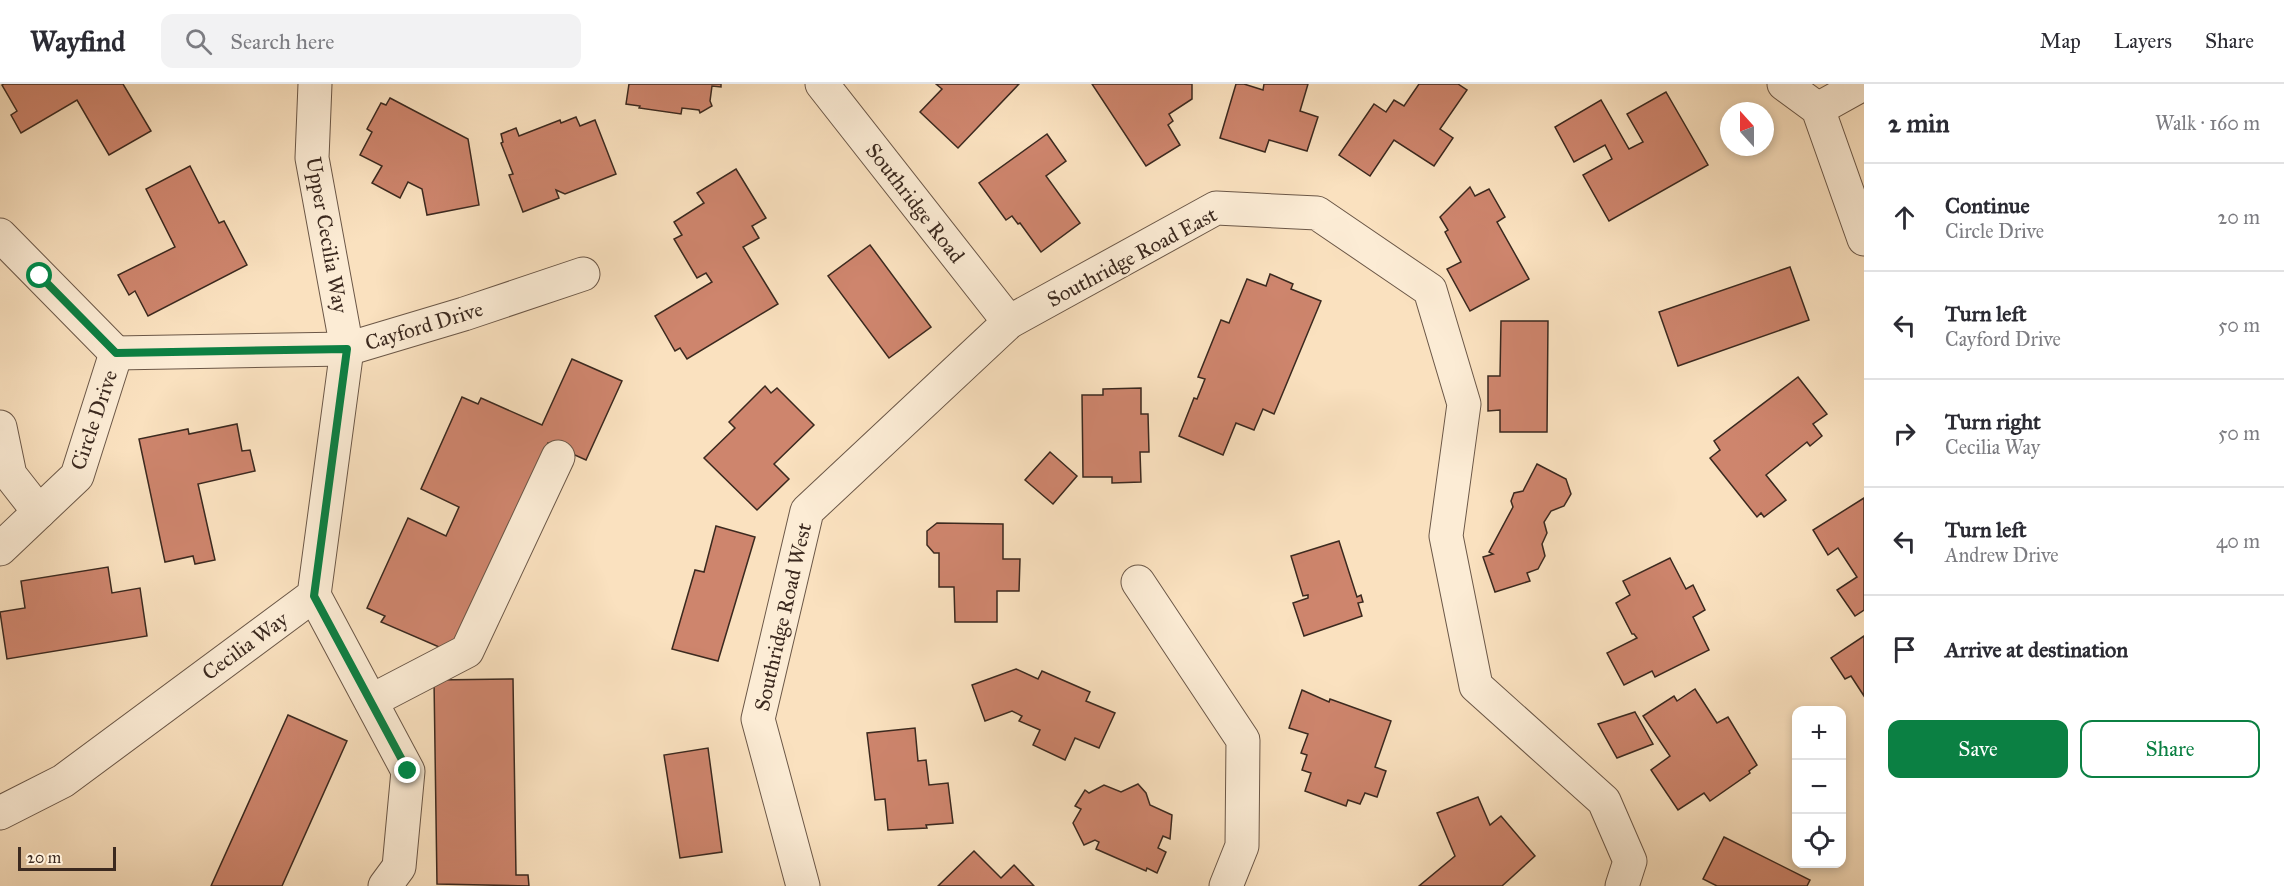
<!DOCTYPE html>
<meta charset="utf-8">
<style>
:root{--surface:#fff;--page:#f2f2f3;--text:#2b2b33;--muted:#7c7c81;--line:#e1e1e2;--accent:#0b8043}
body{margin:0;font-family:"IM FELL Great Primer",serif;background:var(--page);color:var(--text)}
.controls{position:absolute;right:18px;bottom:18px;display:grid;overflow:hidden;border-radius:12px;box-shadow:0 3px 9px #0003}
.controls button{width:54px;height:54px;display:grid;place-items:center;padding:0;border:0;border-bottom:2px solid var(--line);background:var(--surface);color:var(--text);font:30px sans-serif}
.compass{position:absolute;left:1720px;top:18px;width:54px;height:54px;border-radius:50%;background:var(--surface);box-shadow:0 3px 9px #0003;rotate:339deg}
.scale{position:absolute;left:18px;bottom:15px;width:98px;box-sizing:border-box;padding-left:6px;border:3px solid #3b291f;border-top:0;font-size:16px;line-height:21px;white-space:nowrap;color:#3b291f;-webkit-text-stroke:4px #fcecd5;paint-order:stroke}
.stop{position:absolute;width:18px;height:18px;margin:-14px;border:4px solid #0b8043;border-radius:50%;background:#fff}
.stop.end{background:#0b8043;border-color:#fff;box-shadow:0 2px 6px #0008}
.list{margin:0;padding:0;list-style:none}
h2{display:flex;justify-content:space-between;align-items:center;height:78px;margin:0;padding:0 24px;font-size:26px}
h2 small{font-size:20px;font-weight:400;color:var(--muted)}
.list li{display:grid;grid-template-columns:39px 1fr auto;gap:18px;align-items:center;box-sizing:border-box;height:108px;padding:0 24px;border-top:2px solid var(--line)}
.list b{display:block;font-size:22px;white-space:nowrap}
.list p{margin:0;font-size:20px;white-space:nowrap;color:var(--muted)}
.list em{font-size:20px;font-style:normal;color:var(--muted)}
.actions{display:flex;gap:12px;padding:18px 24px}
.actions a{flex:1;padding:14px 0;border:2px solid var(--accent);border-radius:12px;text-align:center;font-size:21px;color:var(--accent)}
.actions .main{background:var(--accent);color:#fff}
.icon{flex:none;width:33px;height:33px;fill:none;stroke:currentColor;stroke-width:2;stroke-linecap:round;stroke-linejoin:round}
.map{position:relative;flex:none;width:1864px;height:802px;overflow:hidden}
header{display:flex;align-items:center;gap:36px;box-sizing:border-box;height:84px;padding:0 30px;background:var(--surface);border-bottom:2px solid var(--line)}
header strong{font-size:28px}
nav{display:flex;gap:33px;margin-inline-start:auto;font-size:21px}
.search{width:420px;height:54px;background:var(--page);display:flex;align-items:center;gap:15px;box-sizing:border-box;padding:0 21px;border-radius:12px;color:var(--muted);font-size:22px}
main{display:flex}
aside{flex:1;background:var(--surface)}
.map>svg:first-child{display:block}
</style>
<header>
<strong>Wayfind</strong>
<div class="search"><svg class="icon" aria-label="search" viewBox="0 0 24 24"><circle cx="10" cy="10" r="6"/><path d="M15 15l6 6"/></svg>Search here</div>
<nav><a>Map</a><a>Layers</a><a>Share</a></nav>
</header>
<main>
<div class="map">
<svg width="1864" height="802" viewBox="0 0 1864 802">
<rect width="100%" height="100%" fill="#fae1bf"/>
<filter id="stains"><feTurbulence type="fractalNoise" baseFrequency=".00333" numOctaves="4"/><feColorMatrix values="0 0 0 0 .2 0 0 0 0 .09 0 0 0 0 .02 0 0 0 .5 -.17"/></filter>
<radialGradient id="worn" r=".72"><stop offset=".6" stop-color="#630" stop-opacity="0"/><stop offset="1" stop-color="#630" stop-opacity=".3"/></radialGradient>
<g fill="#ce856d" stroke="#3b291f" stroke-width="1.5">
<path d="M4,0H123L151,47L109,71L77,16L21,49L11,31L17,27L2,1Z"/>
<path d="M629,0H721V3L712,2L710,17L712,22L700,29L699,26L682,24L681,30L639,24L640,22L626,20Z"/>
<path d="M936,0H1019L958,64L920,28L942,5Z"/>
<path d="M1092,0H1192V15L1169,30L1173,37L1168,41L1180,61L1146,82Z"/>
<path d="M1236,0H1244L1263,6L1264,0H1308L1300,27L1318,33L1307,67L1269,56L1265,68L1220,54Z"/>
<path d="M1419,0H1458L1467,6L1440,45L1453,54L1434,82L1394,56L1370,92L1339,71L1374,20L1386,28L1394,16L1404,22Z"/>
<path d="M1666,8L1708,81L1609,137L1583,91L1612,75L1605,61L1574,78L1555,43L1601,16L1629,65L1643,58L1627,30Z"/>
<path d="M390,14L468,55L479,121L427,131L422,105L408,98L400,114L372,99L382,82L360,71L372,48L367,45L381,19L386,21Z"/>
<path d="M576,33L580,42L595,36L616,90L565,110L556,106L559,114L523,128L509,91L513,90L501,59L503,58L501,50L516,44L519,52L560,36L561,39Z"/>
<path d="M1047,50L1066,77L1046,92L1080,139L1041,168L1020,139L1018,140L1012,132L1006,136L979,99Z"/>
<path d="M190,82L219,139L224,137L247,181L148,232L135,207L129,211L118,191L175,163L146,105Z"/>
<path d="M736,85L766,134L752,142L759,154L743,163L778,220L687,275L680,264L675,267L655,232L712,198L706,189L697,194L674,155L682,151L674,138L704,119L697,109Z"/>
<path d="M1470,103L1475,112L1489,105L1505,133L1497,138L1529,195L1470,227L1447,185L1461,178L1445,148L1448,146L1440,133Z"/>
<path d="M870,161L931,243L889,274L828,192Z"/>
<path d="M1790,183L1809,236L1678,282L1659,228Z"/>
<path d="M1270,190L1293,200L1291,205L1321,217L1274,330L1263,325L1254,346L1236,339L1223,371L1179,352L1194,314L1197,315L1205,295L1198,293L1221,236L1229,239L1247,195L1266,202Z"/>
<path d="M1501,237H1548L1547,348H1500V326L1488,327V292H1500Z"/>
<path d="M572,275L622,297L586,376L548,359L453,569L381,538L385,532L367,524L408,434L446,452L459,423L421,405L462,313L478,320L481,314L542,341Z"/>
<path d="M1798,293L1827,330L1813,340L1822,352L1810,362L1807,358L1766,391L1786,416L1764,433L1761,429L1757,433L1710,374L1720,366L1714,357Z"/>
<path d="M765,302L771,309L777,304L814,341L774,380L789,395L757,426L704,374L735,344L729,338Z"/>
<path d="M1141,304V330H1148L1149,368H1140L1141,398L1112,399V393H1083L1082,311H1103V305Z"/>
<path d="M237,340L242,367L250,366L255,387L198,400L215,476L195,480L193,472L165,478L139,355L188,345L189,350Z"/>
<path d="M1050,368L1077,392L1053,420L1025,396Z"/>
<path d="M1537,380L1566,395L1571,410L1564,422L1551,427L1544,438L1547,449L1542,460L1545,472L1538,485L1527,489L1530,497L1495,508L1483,473L1493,470L1489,468L1513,423L1511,417L1514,409L1523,407Z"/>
<path d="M1864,414V526L1855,532L1837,506L1857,493L1838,464L1828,471L1813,446Z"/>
<path d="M937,439L1003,440V475H1020L1019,507H997V538H955L954,503H939V469H934L927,461V447Z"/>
<path d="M716,442L755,453L718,577L672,565L695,486L704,488Z"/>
<path d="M1339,457L1357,513L1361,511L1363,518L1358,519L1362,532L1304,552L1293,519L1308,514V511L1303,512L1291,472Z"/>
<path d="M1670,474L1686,505L1693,501L1705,526L1693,533L1709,566L1655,593L1652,587L1624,601L1607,569L1637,554L1634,550H1632L1616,519L1630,511L1623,497Z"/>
<path d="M108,483L112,509L140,504L147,552L7,575L0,528L25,524L21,497Z"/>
<path d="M1864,552V612L1851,592L1845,595L1831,574Z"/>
<path d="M1016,585L1038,595L1042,587L1090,608L1086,617L1115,629L1099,664L1075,654L1065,676L1033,661L1040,646L1019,637L1022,632L1012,627L985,637L972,601Z"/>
<path d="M513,595L516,791H528L529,802L437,800L434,596Z"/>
<path d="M1695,605L1717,639L1728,633L1757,681L1749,687L1750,689L1710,717L1704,709L1678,726L1651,686L1670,672L1643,632L1674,612L1677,617Z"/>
<path d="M1302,606L1329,618L1330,615L1391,637L1375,683L1386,687L1377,713L1365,709L1360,720L1348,716L1346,722L1305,707L1311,689L1302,686L1307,671L1301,669L1308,650L1289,644Z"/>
<path d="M1635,628L1653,660L1617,674L1598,640Z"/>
<path d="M288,631L347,657L282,802H211Z"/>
<path d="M915,644L918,677L926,676L929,701L948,699L953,739L926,741L927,744L888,746L885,715L875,716L867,649Z"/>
<path d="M708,664L722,768L680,774L664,671Z"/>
<path d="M1138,700L1146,709L1150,721L1172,731L1170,755L1163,752L1158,764L1166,768L1157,789L1147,784L1146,787L1096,765L1099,758L1095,756L1084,761L1073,739L1081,725L1075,722L1085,706L1089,709L1104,701L1121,708Z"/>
<path d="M1478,713L1490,741L1501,732L1535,772L1502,802H1419L1455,772L1437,729Z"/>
<path d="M1724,753L1810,796L1807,802H1717L1703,795Z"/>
<path d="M974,767L1001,794L1014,781L1034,802H938Z"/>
</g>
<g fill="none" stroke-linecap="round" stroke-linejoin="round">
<defs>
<g id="minor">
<path d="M822,0L1009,238"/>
<path d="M1784,0L1818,25L1864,155"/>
<path d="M1818,25L1863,0"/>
<path d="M0,151L116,269"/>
<path d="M116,269L347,265L464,230L583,190"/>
<path d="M0,343L10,391L39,428"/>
<path d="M0,465L77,392L116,269"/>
<path d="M1138,498L1243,656L1242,762L1226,802"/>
<path d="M314,511L408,687L399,783L385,802"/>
<path d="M371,617L467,567L558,373"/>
<path d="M0,729L63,697L314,511L347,265L312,74L315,0"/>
<path d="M803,802L758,635L807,427L1009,238L1216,124L1317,129L1430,206L1464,320L1446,452L1476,602L1604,717L1630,777L1622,802"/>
</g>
</defs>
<use href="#minor" stroke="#6b5747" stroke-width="35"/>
<use href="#minor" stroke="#fcecd5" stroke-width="33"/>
</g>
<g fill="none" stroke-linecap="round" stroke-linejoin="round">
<path stroke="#0b8043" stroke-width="8" d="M40,192L116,269L347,265L314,512L408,687"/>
</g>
<g text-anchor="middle" stroke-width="4.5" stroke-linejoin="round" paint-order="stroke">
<g font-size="21" fill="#3b291f" stroke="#fcecd5">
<text transform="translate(915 119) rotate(52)" y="7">Southridge Road</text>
<text transform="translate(327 151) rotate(80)" y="7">Upper Cecilia Way</text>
<text transform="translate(1132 173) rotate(-28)" y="7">Southridge Road East</text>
<text transform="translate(424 242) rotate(-17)" y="7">Cayford Drive</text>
<text transform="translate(94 336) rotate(-71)" y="7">Circle Drive</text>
<text transform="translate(783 533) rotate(-77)" y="7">Southridge Road West</text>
<text transform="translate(245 562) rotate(-36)" y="7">Cecilia Way</text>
</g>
</g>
<rect width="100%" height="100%" filter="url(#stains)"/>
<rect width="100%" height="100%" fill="url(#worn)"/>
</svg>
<div class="controls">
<button>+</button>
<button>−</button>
<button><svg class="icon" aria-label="locate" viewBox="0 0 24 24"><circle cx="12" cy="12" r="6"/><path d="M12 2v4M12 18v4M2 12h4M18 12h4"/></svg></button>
</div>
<svg class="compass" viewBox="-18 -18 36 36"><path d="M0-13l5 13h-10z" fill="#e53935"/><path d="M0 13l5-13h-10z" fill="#7c7c81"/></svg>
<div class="scale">20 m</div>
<div class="stop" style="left:40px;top:192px"></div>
<div class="stop end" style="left:408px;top:687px"></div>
</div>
<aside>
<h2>2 min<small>Walk · 160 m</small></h2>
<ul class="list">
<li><svg class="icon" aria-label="ahead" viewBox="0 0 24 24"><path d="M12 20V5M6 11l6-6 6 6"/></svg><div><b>Continue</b><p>Circle Drive</p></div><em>20 m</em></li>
<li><svg class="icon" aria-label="left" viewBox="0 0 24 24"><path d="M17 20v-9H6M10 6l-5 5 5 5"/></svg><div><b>Turn left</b><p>Cayford Drive</p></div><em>50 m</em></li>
<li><svg class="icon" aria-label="right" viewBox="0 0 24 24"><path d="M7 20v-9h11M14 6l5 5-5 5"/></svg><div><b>Turn right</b><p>Cecilia Way</p></div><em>50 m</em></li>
<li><svg class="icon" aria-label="left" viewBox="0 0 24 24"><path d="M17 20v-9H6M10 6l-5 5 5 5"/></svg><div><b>Turn left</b><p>Andrew Drive</p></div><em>40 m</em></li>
<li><svg class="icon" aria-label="arrive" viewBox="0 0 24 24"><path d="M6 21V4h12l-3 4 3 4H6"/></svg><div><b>Arrive at destination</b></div></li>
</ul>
<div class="actions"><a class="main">Save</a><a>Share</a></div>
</aside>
</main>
